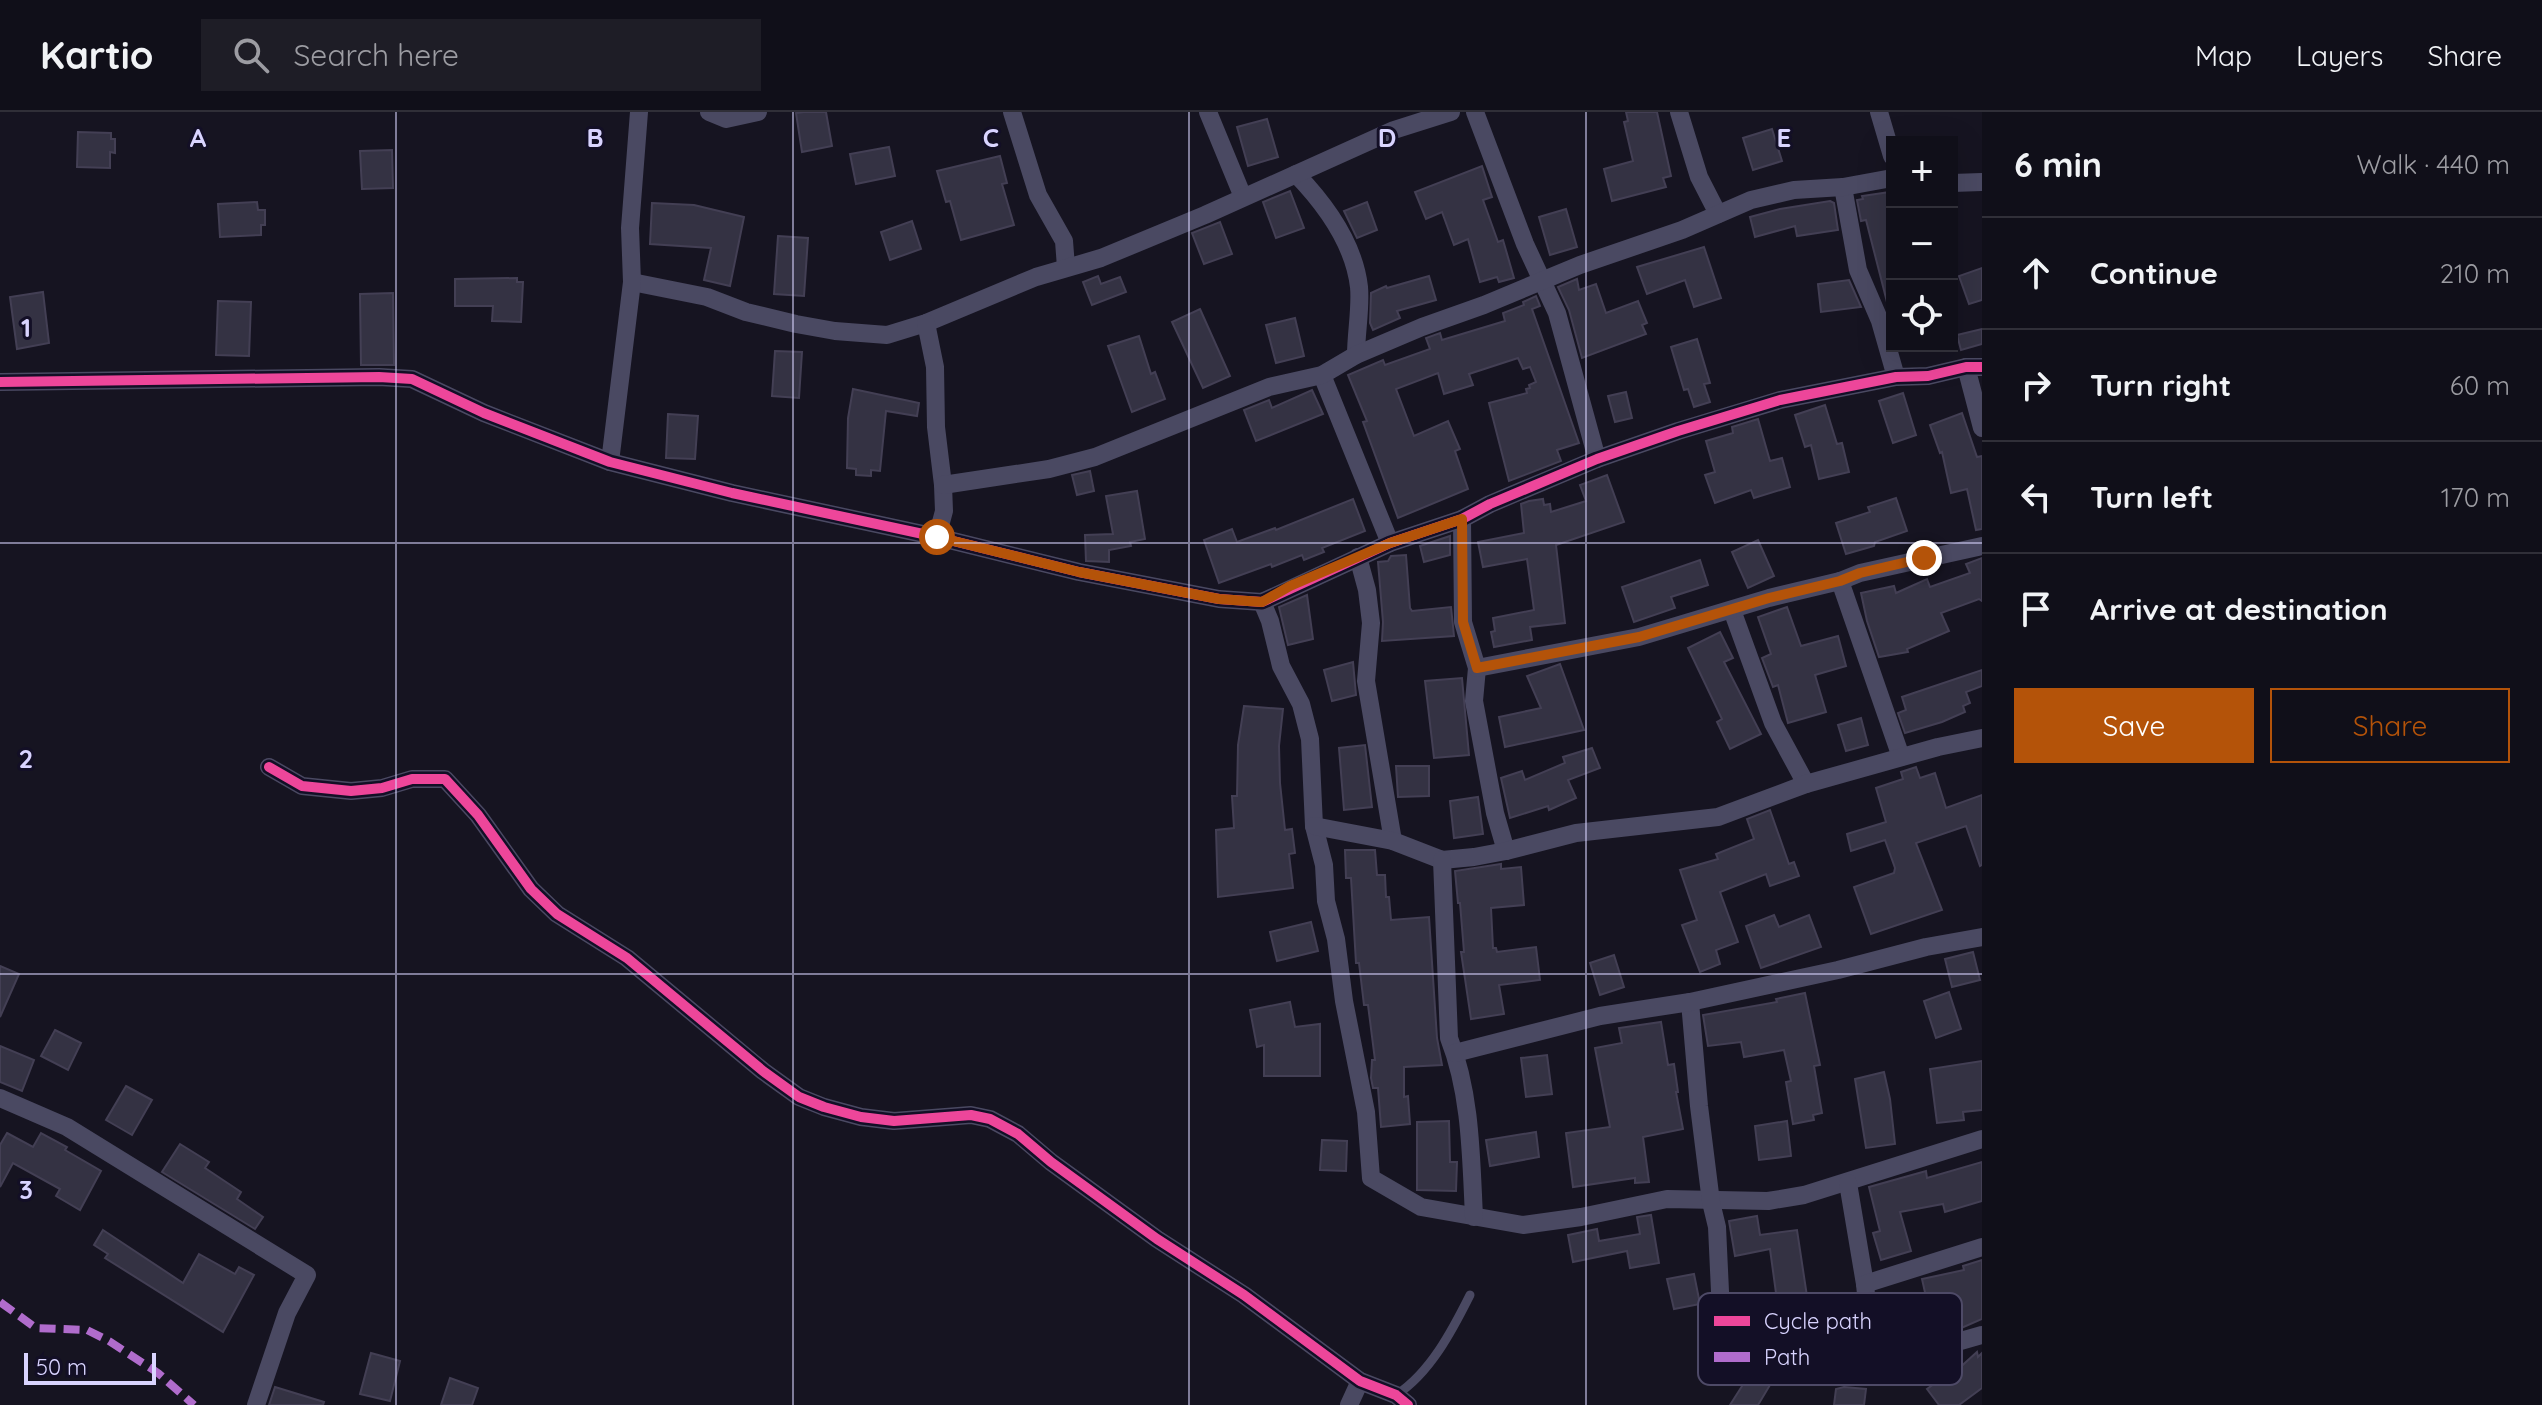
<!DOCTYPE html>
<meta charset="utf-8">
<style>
:root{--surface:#100f19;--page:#1e1d26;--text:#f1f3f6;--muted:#9c9ca2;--line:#302f38;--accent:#b45309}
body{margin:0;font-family:Quicksand,sans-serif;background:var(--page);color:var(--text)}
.controls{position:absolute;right:24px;top:24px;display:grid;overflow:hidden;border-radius:0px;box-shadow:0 8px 32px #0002}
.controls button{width:72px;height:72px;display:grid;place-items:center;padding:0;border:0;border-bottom:2px solid var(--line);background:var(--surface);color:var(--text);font:40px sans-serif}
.scale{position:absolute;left:24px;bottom:20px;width:132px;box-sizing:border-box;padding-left:8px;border:4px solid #d9d4ff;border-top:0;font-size:22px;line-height:28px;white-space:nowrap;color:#d9d4ff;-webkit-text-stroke:6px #130f26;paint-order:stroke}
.stop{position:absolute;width:24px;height:24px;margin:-18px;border:6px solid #b45309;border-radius:50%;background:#fff}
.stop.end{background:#b45309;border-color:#fff;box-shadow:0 2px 8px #0008}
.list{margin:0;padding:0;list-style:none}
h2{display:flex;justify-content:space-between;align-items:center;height:104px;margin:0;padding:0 32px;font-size:34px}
h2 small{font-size:26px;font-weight:400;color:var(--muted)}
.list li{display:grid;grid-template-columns:52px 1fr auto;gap:24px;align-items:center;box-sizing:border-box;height:112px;padding:0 32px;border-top:2px solid var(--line)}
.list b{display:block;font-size:30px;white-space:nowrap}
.list em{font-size:26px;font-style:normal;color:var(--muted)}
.actions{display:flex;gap:16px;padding:24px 32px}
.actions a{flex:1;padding:18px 0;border:2px solid var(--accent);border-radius:0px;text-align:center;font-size:28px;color:var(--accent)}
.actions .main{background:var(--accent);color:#fff}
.icon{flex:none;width:44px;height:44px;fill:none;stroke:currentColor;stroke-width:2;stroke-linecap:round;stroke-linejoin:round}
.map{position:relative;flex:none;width:1982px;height:1293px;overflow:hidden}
header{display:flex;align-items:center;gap:48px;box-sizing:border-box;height:112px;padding:0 40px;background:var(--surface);border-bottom:2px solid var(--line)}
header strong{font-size:38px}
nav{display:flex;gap:44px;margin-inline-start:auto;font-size:28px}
.search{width:560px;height:72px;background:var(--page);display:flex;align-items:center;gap:20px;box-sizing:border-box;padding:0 28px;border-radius:0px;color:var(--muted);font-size:30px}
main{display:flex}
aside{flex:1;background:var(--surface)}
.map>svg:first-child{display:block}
</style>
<header>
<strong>Kartio</strong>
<div class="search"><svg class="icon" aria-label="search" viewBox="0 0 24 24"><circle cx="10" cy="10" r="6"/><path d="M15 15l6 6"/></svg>Search here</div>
<nav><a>Map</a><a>Layers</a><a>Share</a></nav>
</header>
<main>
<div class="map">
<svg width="1982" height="1293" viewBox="0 0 1982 1293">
<rect width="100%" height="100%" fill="#161421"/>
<g fill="#343243" stroke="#433f54" stroke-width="2">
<path d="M804,0H826L832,34L802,40L796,1Z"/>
<path d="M1626,0H1657L1671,64L1663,66L1666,75L1612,89L1604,57L1633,49L1624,10L1628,9Z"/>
<path d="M1267,7L1278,45L1248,54L1237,15Z"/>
<path d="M1772,17L1782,49L1753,58L1743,26Z"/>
<path d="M78,20L111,21V27H115V41L110,40V56L77,55Z"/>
<path d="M889,35L895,64L856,72L850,42Z"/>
<path d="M392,38L393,76L362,77L360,39Z"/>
<path d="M1000,44L1007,71L1002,72L1014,113L961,128L950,89L946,90L937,59Z"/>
<path d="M1482,54L1492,85L1483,88L1498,130L1503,128L1514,166L1499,170L1497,165L1480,170L1468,127L1454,133L1442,100L1426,107L1415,80Z"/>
<path d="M1290,79L1304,116L1276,126L1263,90Z"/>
<path d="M1890,80L1892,189L1887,190L1866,108L1861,109L1857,88L1863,87L1862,84Z"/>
<path d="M1830,89L1834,91L1838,118L1797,124L1795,114L1755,125L1750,105L1780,97Z"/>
<path d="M257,90L258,98H265V113H261V123L220,125L218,92Z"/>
<path d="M1367,90L1377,118L1357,126L1344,99Z"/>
<path d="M652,91L694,93L744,105L730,174L704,168L711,136L650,132Z"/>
<path d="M1566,97L1577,135L1550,143L1539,105Z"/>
<path d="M912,109L921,137L890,148L881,120Z"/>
<path d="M1220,110L1232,142L1204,152L1192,121Z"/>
<path d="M778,124L808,126L804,184L774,182Z"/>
<path d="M1704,135L1721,186L1694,195L1685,168L1647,182L1637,155Z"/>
<path d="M1982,156V188L1969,192L1959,164Z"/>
<path d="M1098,164L1101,172L1120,165L1126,180L1092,193L1083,170Z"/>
<path d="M1429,164L1436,188L1397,199L1400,206L1373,218L1370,211L1371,181L1386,174L1387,176Z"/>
<path d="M517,166V170H523L521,210L492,209L493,194H455V167Z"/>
<path d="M1577,167L1579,178L1596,172L1606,201L1638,189L1647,211L1642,213L1646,222L1582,246L1569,198L1558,175Z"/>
<path d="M1849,168L1861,195L1821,200L1818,172Z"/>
<path d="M43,180L49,231L17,237L10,185Z"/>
<path d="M393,181L394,253H361L360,182Z"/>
<path d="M1536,184L1540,194L1532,197L1579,331L1557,338L1561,349L1509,369L1489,291L1527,281L1526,277L1530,276L1529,273L1536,270L1530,255L1523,257L1518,246L1469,262L1473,273L1444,282L1438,261L1396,277L1414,324L1448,309L1460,337L1455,339L1468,377L1398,406L1363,310L1367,309L1348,263L1383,248L1385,253L1430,237L1426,226L1440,221L1442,228L1505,209L1503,201L1524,193L1523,190Z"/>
<path d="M218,189L251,190L249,244L216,243Z"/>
<path d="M1200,197L1230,264L1203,276L1172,210Z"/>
<path d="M1295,206L1304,244L1276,251L1266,213Z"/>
<path d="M1982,217V232L1961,238L1957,223Z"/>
<path d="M1139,224L1151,262L1155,260L1165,287L1132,300L1108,234Z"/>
<path d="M1697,227L1710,271L1704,272L1710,290L1694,295L1688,277L1684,278L1671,235Z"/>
<path d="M775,239L802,240L799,286L772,284Z"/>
<path d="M853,277L919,291L917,304L886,299L880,359L871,358V364L856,363V357L847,356L848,306Z"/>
<path d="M1312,278L1323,302L1256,329L1244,298L1269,288L1272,296Z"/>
<path d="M1626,280L1632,306L1615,310L1608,284Z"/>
<path d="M1903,281L1916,323L1893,331L1879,289Z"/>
<path d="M1825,293L1837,332L1842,331L1849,360L1819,367L1811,333L1805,335L1795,303Z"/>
<path d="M1962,301L1977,345L1982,344V417L1976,418L1967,377L1951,381L1942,340L1940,341L1930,313Z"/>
<path d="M668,302L698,304L695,347L666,346Z"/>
<path d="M1758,307L1770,349L1782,346L1790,375L1754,386L1751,378L1715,391L1705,363L1715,360L1706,329L1733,321L1732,315Z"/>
<path d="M1090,359L1094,379L1077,383L1072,363Z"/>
<path d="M1607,363L1624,410L1556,433L1565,511L1530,515L1532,528L1494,535L1491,520L1495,519L1493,506L1534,498L1527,447L1483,455L1478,430L1524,421L1521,392L1529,389L1543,387L1544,393L1550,392L1551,400L1586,389L1580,373Z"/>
<path d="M1137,379L1145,427L1130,430L1131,434L1109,438V450L1086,449L1085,423L1113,422L1106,384Z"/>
<path d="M1896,386L1907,419L1875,430L1874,434L1846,442L1836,411L1870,400L1868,395Z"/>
<path d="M1353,387L1365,419L1322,436L1324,440L1304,448L1302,443L1272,455L1271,452L1219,471L1204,428L1232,417L1237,430L1275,416L1276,418Z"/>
<path d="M1450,424V443L1424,450L1420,434Z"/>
<path d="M1758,428L1774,464L1748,476L1732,440Z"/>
<path d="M1406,443L1410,496L1412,499L1451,495L1454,524L1382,529L1383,510L1378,450L1388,449L1391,444Z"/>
<path d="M1982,446V489L1979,487L1941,501L1949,519L1907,537L1908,540L1879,545L1867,509L1861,481L1894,474L1896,481L1927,467L1930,475L1970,461L1966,452Z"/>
<path d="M1700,448L1708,473L1671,485L1675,496L1634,510L1622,475Z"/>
<path d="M1307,483L1313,527L1288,533L1279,495Z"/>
<path d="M1787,495L1801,534L1838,524L1846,554L1815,563L1826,600L1788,611L1778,573L1773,575L1762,546L1771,542L1758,505Z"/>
<path d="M1720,520L1733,546L1724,550L1761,622L1730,637L1717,610L1722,607L1688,536Z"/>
<path d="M1353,550L1356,583L1332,589L1324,558Z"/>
<path d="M1560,552L1584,618L1505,635L1499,605L1541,596L1527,564Z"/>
<path d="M1982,558V574L1966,580L1970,591L1963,594L1965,600L1942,610L1905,621L1898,601L1906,598L1902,585Z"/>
<path d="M1462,566L1469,643L1434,646L1425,569Z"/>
<path d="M1244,594L1283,597L1279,634L1280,671L1285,718L1292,717L1295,741L1289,742L1293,776L1218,785L1216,718L1234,716L1232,684H1237L1238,633Z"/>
<path d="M1861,606L1868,633L1846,639L1838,613Z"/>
<path d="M1365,633L1372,695L1344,698L1339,636Z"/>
<path d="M1592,636L1600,656L1568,668L1576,686L1549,698L1548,694L1510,706L1501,666L1522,659L1525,668L1565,651L1563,645Z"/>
<path d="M1396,654H1429V684L1398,685Z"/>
<path d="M1916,655L1920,666L1935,661L1946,696L1982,683V753L1980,754L1966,714L1916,731L1942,798L1871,822L1854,775L1894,761L1895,756L1885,728L1851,739L1847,722L1886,710L1876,676L1903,667L1901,660Z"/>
<path d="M1478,685L1483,722L1454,726L1450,689Z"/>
<path d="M1770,698L1789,752L1794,750L1799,764L1770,774L1766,762L1720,780L1738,830L1716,838L1720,852L1700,860L1682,813L1697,808L1680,758L1718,747L1716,742L1754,727L1747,707Z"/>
<path d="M1345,738H1375L1377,763H1385L1386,785H1389L1391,808L1429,805L1437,926L1442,953L1404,955V985L1408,984L1410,1012L1381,1015L1378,976H1373L1371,966L1372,948H1375L1368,893H1364L1359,851H1356L1351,766H1346Z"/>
<path d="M1501,752V757L1521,755L1524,793L1491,796L1493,836H1496L1497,840L1536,835L1540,868L1499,873L1504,902L1471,907L1461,840H1464L1460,791H1458L1455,759Z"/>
<path d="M1774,803L1779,815L1809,803L1821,835L1761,856L1746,814Z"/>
<path d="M1311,810L1318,839L1277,849L1270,820Z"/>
<path d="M1973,840L1980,868L1952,875L1945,847Z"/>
<path d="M1614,843L1624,875L1600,883L1590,851Z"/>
<path d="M0,854L19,862L0,905Z"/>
<path d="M1949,880L1961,917L1936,926L1924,889Z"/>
<path d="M1805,881L1820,953L1814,954L1822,1001L1813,1003L1814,1008L1793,1012L1786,970L1791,969L1784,938L1744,945L1741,930L1708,934L1703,903L1777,890L1776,887Z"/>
<path d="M1290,890L1295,915L1320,912V964H1264V933L1257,935L1250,898Z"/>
<path d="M1661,910L1668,953L1674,952L1678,980H1676L1683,1017L1643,1025L1649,1070L1635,1071V1066L1573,1075L1566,1021L1610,1015L1595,936L1622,931L1619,916Z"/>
<path d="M55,918L81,931L68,958L41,944Z"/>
<path d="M0,934L34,948L22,979L0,970Z"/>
<path d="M1547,943L1552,982L1526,985L1521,946Z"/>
<path d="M1982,949V998L1963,1000L1964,1008L1937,1011L1930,957Z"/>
<path d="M1884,960L1890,987L1895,1032L1866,1036L1855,967Z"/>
<path d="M126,974L152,988L132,1023L106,1008Z"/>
<path d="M1449,1009L1450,1050H1457L1456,1079L1417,1078V1010Z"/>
<path d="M1787,1009L1791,1044L1759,1048L1755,1014Z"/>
<path d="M1536,1020L1539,1045L1490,1054L1486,1028Z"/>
<path d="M7,1021L33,1035L41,1021L67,1035L65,1038L101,1059L80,1098L56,1084L60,1077L13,1051L0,1075V1033Z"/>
<path d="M1322,1028L1347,1029L1346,1059L1320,1058Z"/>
<path d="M180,1032L209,1050L205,1056L241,1080L237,1087L263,1105L255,1117L162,1060Z"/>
<path d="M1982,1050V1089L1945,1100L1943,1092L1900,1100L1911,1139L1881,1148L1873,1121L1880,1119L1869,1075L1926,1059L1927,1066Z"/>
<path d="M1651,1103L1659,1151L1630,1156L1627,1139L1573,1150L1568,1123L1597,1117L1599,1129L1640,1122L1637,1105Z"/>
<path d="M1757,1104L1760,1123L1797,1118L1808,1191L1811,1190L1815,1230L1782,1233L1779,1199L1739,1208L1735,1190L1776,1181L1770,1137L1735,1144L1729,1109Z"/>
<path d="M103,1118L183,1171L199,1142L235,1162L239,1155L254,1163L223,1220L105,1146L108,1142L94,1133Z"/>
<path d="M1982,1148V1207L1959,1217L1896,1235L1895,1229L1884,1230L1881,1217L1931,1207L1922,1167L1964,1158L1963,1154Z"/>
<path d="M1694,1162L1700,1192L1674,1197L1667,1167Z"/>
<path d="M1739,1236L1781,1261L1759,1267L1773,1268L1758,1293H1730L1744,1271L1725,1261Z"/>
<path d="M1977,1240L1978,1245L1982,1241V1276L1959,1293H1939L1927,1277L1955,1257L1956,1259Z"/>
<path d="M371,1241L400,1249L390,1289L360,1282Z"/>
<path d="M450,1266L478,1276L472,1293H441Z"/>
<path d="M275,1275L324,1290L323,1293H269Z"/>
<path d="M1844,1275L1866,1277L1864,1293H1834L1836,1277Z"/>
</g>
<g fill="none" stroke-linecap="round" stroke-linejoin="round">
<path stroke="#4a4962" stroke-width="9" d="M1396,1283C1430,1261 1452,1219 1470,1183"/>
<g stroke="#4a4962" stroke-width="18">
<path d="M709,0L726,7L758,0"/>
<path d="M1012,0L1038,83L1064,129L1066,155"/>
<path d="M1208,0L1243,85"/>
<path d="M1475,0L1525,132L1557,201L1597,347"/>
<path d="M1679,0L1699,65L1718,102"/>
<path d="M1879,0L1892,44"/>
<path d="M1296,62C1325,92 1354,131 1359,175C1361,196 1356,221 1356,243"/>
<path d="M1952,71L1982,70"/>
<path d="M1843,75L1858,158L1880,209L1896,265"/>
<path d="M632,170L707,185L746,200L796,212L835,219L887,223L926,211L1036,165L1101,146L1205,103L1394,18L1451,0"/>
<path d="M926,211L935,255L936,315L943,373L944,399L937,425"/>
<path d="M1966,255L1982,316"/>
<path d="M1322,263L1390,431"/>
<path d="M0,270L379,265L412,267L484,301L610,350L732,381L937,425L1079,460L1219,487L1262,490L1390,431L1462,407L1490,392L1597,347L1678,319L1780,288L1896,265L1928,264L1966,255H1982"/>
<path d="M610,350L632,170L630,116L639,0"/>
<path d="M943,373L1049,357L1095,345L1269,275L1322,263L1356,243L1422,215L1484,193L1580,153L1682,118L1751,88L1794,78L1843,75L1892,66"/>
<path d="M1462,407L1463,510L1477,556L1474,589L1495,701L1506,739"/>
<path d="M1358,445L1367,478L1371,511L1366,569L1393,729"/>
<path d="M1840,469L1901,645"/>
<path d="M1262,490L1270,509L1281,554L1301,592L1310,627L1314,714L1324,753L1326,789L1336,827L1344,889L1366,1000L1371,1066L1421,1095L1523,1113L1581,1105L1667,1087L1768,1089L1804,1083L1982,1027"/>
<path d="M1732,498L1773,611L1806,672"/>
<path d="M1477,556L1639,525L1769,486L1840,469L1860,461L1982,434"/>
<path d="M269,655L302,674L351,679L382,676L412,667H445L478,703L531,777L557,802L627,846L763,959L799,985L824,995L861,1005L894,1009L971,1003L990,1007L1018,1022L1051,1050L1157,1127L1244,1183L1360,1269L1396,1283L1408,1293"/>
<path d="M1314,714L1393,729L1442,748L1474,745L1506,739L1576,721L1718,705L1806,672L1938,635L1982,626"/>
<path d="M1442,748L1449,926C1471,982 1471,1045 1474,1105"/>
<path d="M1690,890L1699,994L1711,1090L1717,1115L1721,1201"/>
<path d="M1455,941L1600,904L1690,890L1838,858L1926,835L1982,825"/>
<path d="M0,986L67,1015L307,1163L287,1201L256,1293"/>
<path d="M1848,1071L1865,1172L1873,1254"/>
<path d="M1865,1172L1982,1135"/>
<path d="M1835,1265L1982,1223"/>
<path d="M1349,1293L1360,1269"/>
</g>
<path stroke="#b06ccc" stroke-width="8" stroke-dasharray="16 8" stroke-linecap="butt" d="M0,1190L36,1216L87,1218L109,1229L158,1261L194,1293"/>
<defs>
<g id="cycleway">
<path d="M0,270L379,265L412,267L484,301L610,350L732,381L937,425L1079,460L1219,487L1262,490L1390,431L1462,407L1490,392L1597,347L1678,319L1780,288L1896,265L1928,264L1966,255H1982"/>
<path d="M269,655L302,674L351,679L382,676L412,667H445L478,703L531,777L557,802L627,846L763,959L799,985L824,995L861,1005L894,1009L971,1003L990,1007L1018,1022L1051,1050L1157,1127L1244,1183L1360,1269L1396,1283L1408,1293"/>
</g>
</defs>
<use href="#cycleway" stroke="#130f26" stroke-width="15"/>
<use href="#cycleway" stroke="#ed469a" stroke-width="10"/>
</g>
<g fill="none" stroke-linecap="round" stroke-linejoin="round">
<path stroke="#b45309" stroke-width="10" d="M937,425L1079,460L1219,487L1262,490L1290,474L1390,431L1462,407L1463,510L1477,556L1639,525L1769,486L1840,469L1860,461L1924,446"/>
</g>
<path fill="none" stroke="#d9d4ff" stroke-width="2" stroke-opacity="0.55" d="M396,0V1293M793,0V1293M1189,0V1293M1586,0V1293M0,431H1982M0,862H1982"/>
<rect x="1698" y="1181" width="264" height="92" rx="12" fill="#130f26" stroke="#4e4a67" stroke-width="2"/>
<rect x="1714" y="1204" width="36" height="10" fill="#ed469a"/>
<rect x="1714" y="1240" width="36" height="10" fill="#b06ccc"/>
<g font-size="22" fill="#d9d4ff">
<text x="1764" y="1217">Cycle path</text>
<text x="1764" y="1253">Path</text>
</g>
<g font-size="26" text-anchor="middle" font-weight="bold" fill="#d9d4ff" stroke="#130f26" stroke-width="6" stroke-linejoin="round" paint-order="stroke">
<text x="198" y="35">A</text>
<text x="595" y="35">B</text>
<text x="991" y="35">C</text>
<text x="1387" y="35">D</text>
<text x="1784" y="35">E</text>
<text x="26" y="225">1</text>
<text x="26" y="656">2</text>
<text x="26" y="1087">3</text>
</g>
</svg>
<div class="controls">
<button>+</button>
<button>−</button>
<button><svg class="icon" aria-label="locate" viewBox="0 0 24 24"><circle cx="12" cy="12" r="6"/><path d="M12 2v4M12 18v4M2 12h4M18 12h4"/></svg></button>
</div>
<div class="scale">50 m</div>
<div class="stop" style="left:937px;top:425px"></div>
<div class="stop end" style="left:1924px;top:446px"></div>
</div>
<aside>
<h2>6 min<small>Walk · 440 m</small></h2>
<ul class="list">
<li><svg class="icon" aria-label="ahead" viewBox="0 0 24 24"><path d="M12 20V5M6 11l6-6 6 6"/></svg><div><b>Continue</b></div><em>210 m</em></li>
<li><svg class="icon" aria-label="right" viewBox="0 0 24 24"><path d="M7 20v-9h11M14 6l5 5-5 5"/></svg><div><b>Turn right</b></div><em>60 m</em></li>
<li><svg class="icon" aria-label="left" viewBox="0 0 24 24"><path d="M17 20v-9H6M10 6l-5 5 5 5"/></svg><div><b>Turn left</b></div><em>170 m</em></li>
<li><svg class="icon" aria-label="arrive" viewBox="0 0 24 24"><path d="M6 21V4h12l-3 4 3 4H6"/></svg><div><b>Arrive at destination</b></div></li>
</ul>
<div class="actions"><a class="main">Save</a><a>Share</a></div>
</aside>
</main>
